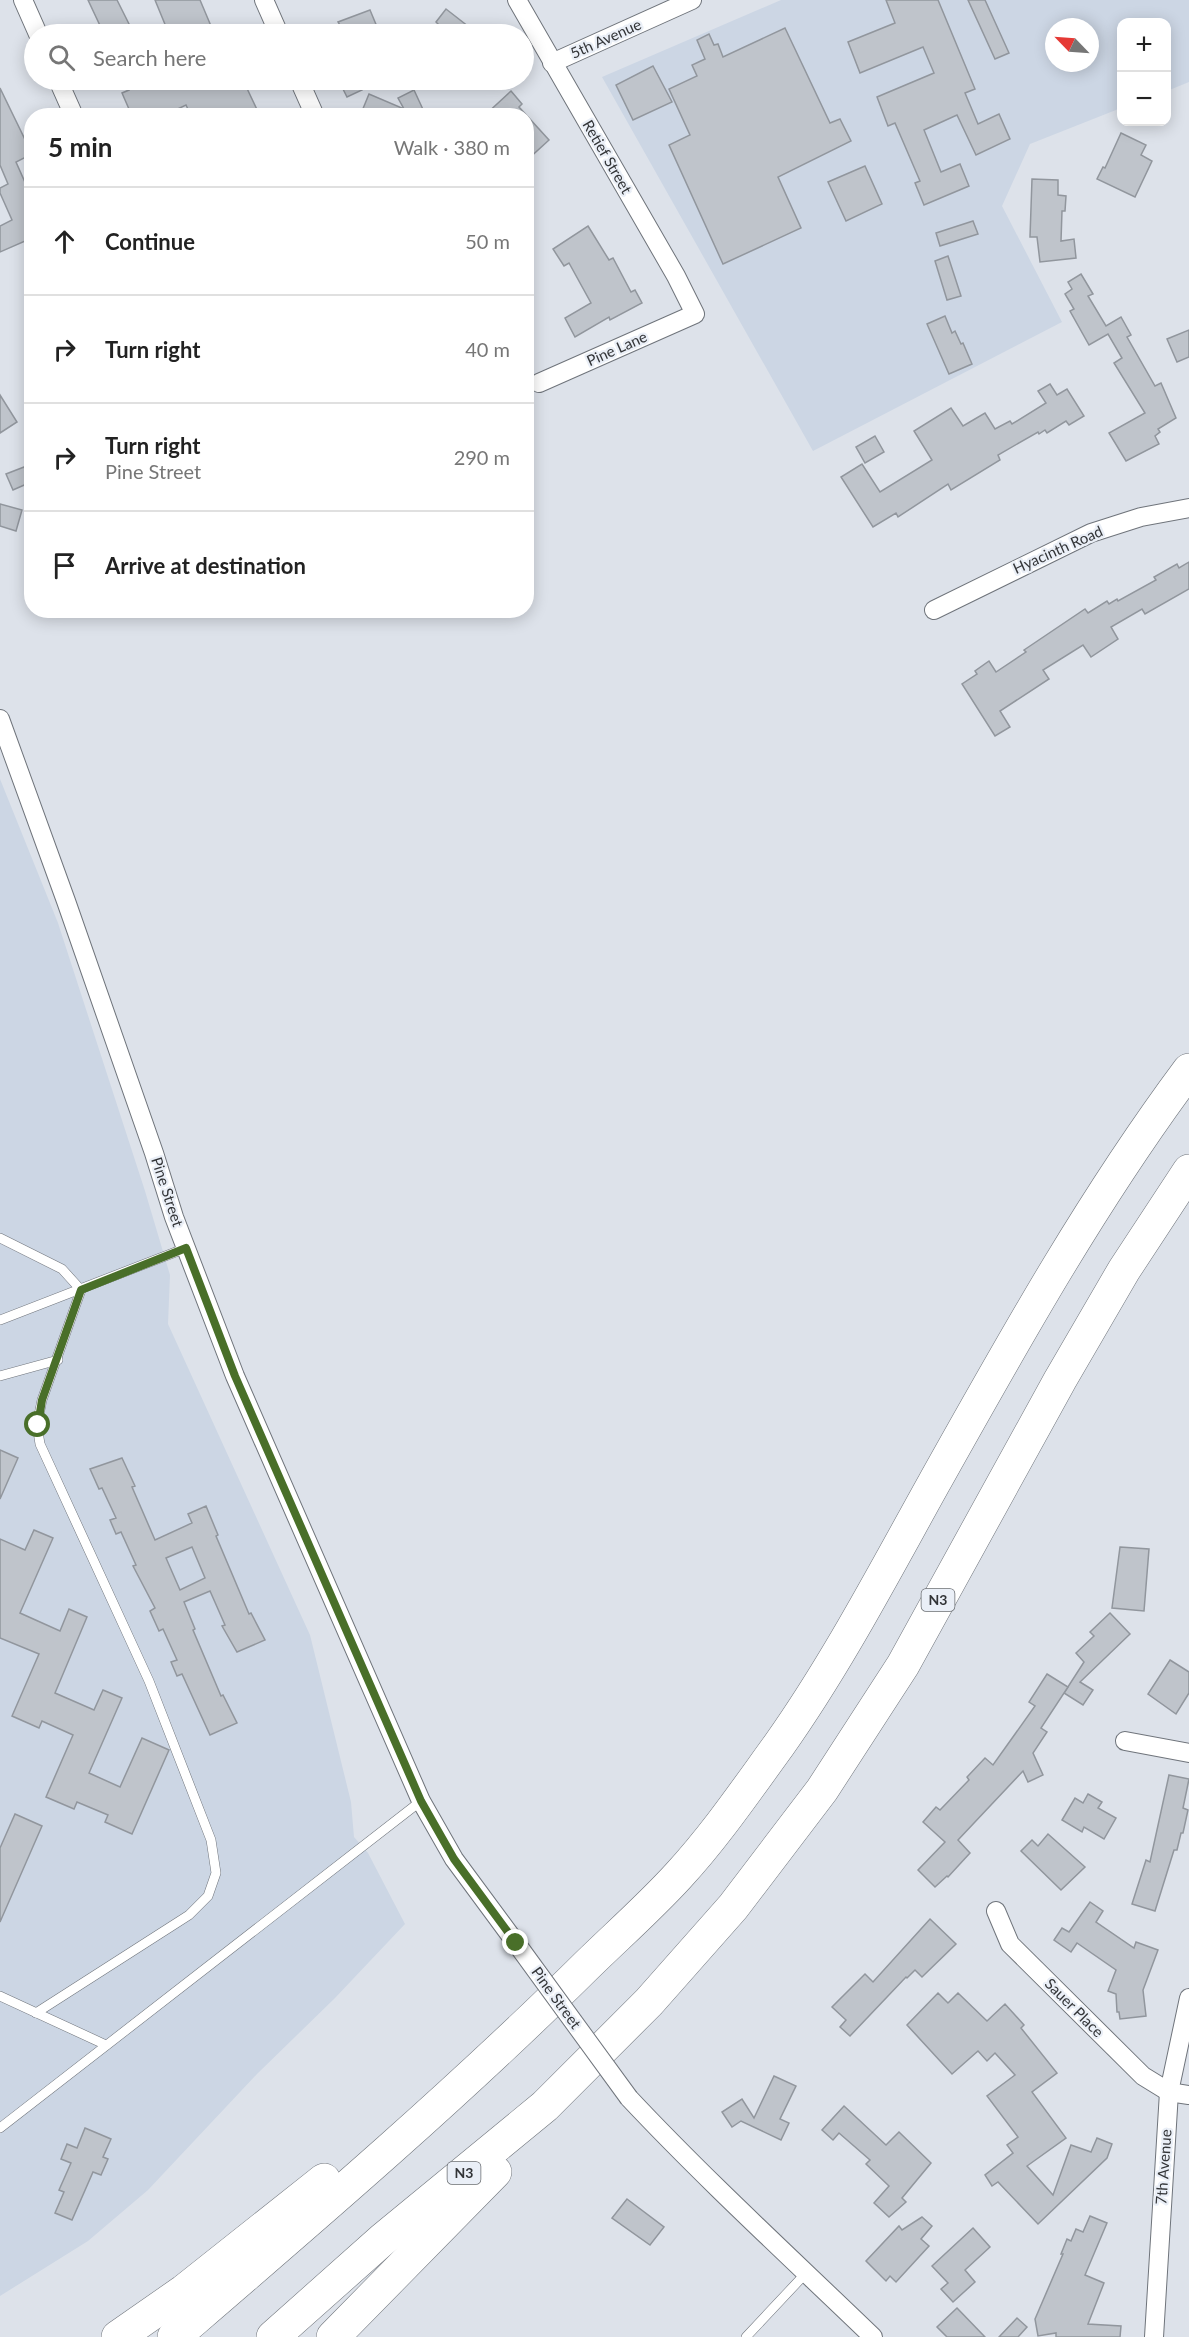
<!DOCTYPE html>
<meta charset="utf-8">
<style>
:root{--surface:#fff;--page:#f6f6f6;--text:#222;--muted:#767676;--line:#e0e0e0}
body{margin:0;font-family:Lato,sans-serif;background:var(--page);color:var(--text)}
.controls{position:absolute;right:18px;top:18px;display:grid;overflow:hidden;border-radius:12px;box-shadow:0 3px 15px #0003}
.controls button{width:54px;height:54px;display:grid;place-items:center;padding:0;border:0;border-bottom:2px solid var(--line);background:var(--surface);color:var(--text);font:30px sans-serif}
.compass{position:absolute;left:1045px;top:18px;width:54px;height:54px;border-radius:50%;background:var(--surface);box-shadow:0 3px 15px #0003;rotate:295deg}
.stop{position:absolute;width:18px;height:18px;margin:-14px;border:4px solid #496f29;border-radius:50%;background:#fff}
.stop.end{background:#496f29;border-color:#fff;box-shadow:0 2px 6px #0008}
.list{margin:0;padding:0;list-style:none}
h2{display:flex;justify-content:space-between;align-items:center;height:78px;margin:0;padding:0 24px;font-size:26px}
h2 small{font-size:20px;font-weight:400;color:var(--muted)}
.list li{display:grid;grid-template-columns:39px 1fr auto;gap:18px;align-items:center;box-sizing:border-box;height:108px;padding:0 24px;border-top:2px solid var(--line)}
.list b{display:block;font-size:22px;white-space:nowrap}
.list p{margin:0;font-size:20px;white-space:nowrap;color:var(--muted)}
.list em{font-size:20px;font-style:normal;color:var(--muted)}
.icon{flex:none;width:33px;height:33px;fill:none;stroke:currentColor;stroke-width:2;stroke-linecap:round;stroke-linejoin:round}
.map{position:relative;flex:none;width:1189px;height:2337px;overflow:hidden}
.search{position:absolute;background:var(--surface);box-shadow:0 3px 15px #0003;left:24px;top:24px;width:510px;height:66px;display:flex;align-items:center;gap:15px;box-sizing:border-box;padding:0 21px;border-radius:33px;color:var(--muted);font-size:22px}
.panel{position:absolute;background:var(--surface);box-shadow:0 3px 15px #0003;left:24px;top:108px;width:510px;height:510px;border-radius:24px}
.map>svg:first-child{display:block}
</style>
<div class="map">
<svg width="1189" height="2337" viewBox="0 0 1189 2337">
<rect width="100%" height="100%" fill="#dde2ea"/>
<g fill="#ccd6e4" fill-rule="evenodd">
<path d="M781,0H1189V82L1167,91L1166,22H1122L1121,108L1030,144L1002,206L1062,322L813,451L602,77ZM1054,27H1090V63H1054Z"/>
<path d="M0,779L58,923L145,1191L170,1275L168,1324L310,1635L351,1802L354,1837L368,1853L405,1924L335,1998L257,2074L148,2190L88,2241L0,2296Z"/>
</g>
<g fill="#bfc4cb" stroke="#91969d" stroke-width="1.5" fill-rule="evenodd">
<path d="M88,0H117L134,34H104Z"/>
<path d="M155,0H200L211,26L191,34H169Z"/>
<path d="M886,0H938L975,89L965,93L978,124L999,114L1010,139L976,155L957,115L924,130L941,172L960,164L969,186L924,205L915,183L920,181L895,123L888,126L877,97L934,73L923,47L860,73L848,42L895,23Z"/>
<path d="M968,0H985L1009,53L995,59Z"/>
<path d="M446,9L478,34H435L441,27L436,22Z"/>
<path d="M370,10L380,34H345L338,22Z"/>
<path d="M785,28L830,123L840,119L851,141L778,177L801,228L723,264L669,145L690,135L669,89L697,76L692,65L705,59L697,40L709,34L714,45L718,44L723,57Z"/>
<path d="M653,66L672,102L633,120L616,85Z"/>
<path d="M124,80H243L260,116H191L186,105L163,116H132L122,93L129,90Z"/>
<path d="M348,80H356L362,90L347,97L340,83Z"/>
<path d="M0,88L32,154L16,162L32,198V238L0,252V226L12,220L0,193V188L8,184L0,165Z"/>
<path d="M414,90L426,116H360L369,94L404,109L398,98Z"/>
<path d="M511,91L522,104L519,107L549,140L526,161V116H484Z"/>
<path d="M1121,133L1146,145L1141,155L1152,161L1135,197L1097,179L1103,167L1105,168Z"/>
<path d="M865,166L882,204L846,221L828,182Z"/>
<path d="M1032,179L1058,180V195L1066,196L1065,211H1062L1061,241L1074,239L1076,258L1040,262L1037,237H1030Z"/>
<path d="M973,221L978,234L940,246L936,233Z"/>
<path d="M588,226L609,260L613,258L631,292L635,290L642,303L610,320L609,317L575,337L565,318L591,303L569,263L564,266L553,249Z"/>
<path d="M948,256L961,296L947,300L935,261Z"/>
<path d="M1081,274L1093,294L1088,296L1106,326L1121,317L1131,335L1127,337L1155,386L1161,383L1176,418L1158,429L1160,432L1155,436L1159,444L1126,461L1109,433L1145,413L1114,363L1122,358L1108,334L1089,345L1070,311L1074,309L1065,294L1072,289L1068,282Z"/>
<path d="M945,316L952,333L955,331L961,344L963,343L972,364L949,374L927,324Z"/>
<path d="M1189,330V357L1177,362L1167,339Z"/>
<path d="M1050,384L1057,395L1067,389L1084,416L1069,425L1066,421L1047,433L1045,430L1039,434L1038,432L998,455L1000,460L951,490L948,484L898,517L896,513L873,527L841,477L862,464L880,492L932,460L914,431L951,408L963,426L985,413L995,429L1010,421L1012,424L1046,403L1038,391Z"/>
<path d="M0,395L17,422L0,433Z"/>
<path d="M875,436L884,452L865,463L856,447Z"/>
<path d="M24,467L31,482L13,490L6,474Z"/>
<path d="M0,504L22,510L16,531L0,526Z"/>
<path d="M1189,562V589L1145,614L1142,609L1111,627L1118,639L1091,657L1083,645L1043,670L1049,679L1000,711L1010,727L995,736L962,684L977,674L975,671L989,661L996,672L1026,652L1024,650L1085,609L1088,613L1107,601L1109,604L1117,599L1118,601L1156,580L1154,577L1177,564L1179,568Z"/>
<path d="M0,1450L18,1458L0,1499Z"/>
<path d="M122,1458L135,1486L132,1487L155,1540L192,1523L188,1514L206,1506L218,1535L216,1536L249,1614L251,1613L265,1640L237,1652L222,1626L225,1625L210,1591L184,1602L195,1629L193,1630L221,1696L223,1695L237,1723L210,1735L182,1674L177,1676L171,1662L177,1660L163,1629L159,1631L150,1611L155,1608L133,1566L136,1565L121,1532L116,1534L110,1520L116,1518L102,1488L99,1489L90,1469ZM192,1547L205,1578L180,1590L166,1558Z"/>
<path d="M34,1530L53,1538L20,1613L60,1631L69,1609L87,1617L55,1693L94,1710L103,1690L122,1698L89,1773L120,1787L142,1738L169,1750L132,1834L105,1822L108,1815L77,1802L74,1809L46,1797L73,1735L42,1721L39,1728L12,1716L39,1654L0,1638V1539L25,1550Z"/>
<path d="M1120,1547L1149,1549L1144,1611L1112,1608Z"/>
<path d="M1110,1613L1130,1634L1080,1682L1093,1690L1083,1705L1064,1693L1084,1662L1076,1653L1094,1636L1090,1632Z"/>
<path d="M1170,1660L1189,1672V1693L1176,1714L1148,1694Z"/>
<path d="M1047,1674L1068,1687L1041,1728L1047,1732L1033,1753L1043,1775L1028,1782L1023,1771L958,1840L970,1853L948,1877L947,1876L935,1887L918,1870L945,1842L923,1822L936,1807L940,1810L969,1780L967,1777L985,1758L993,1765L1035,1706L1029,1702Z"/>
<path d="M1169,1775L1189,1779L1183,1808L1188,1810L1183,1833H1181L1177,1850H1174L1155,1911L1132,1904L1146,1860L1150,1862Z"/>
<path d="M1088,1794L1102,1802L1098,1808L1116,1818L1104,1839L1084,1827L1082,1832L1062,1820L1075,1798L1083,1803Z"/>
<path d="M15,1814L42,1826L0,1922V1848Z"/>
<path d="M1048,1834L1085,1867L1061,1890L1021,1851L1032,1840L1038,1846Z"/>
<path d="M1090,1902L1103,1911L1096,1922L1134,1948L1136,1942L1158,1950L1143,1990L1146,2016L1120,2019L1119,2012H1117L1116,1994L1108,1991L1116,1970L1077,1943L1071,1952L1054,1940L1062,1928L1069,1932Z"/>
<path d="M930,1919L956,1944L922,1977L915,1970L907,1978L906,1977L850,2036L840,2027L846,2020L832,2007L865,1974L873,1982Z"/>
<path d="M938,1993L948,2003L958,1993L987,2021L1005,2004L1024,2025L1021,2028L1057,2073L1032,2092L1066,2138L1027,2166L1053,2195L1071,2145L1091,2152L1097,2138L1112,2144L1107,2158L1038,2224L998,2182L992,2186L985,2175L1013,2153L1007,2145L1018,2137L987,2096L1015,2075L995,2053L987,2061L978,2051L952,2074L907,2025Z"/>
<path d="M774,2076L796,2086L780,2119L789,2123L781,2140L741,2121L732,2127L722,2112L742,2099L754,2118Z"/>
<path d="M844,2106L886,2145L899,2132L931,2163L902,2198L906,2202L889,2217L874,2203L889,2186L866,2164L870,2160L839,2133L833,2140L822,2130Z"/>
<path d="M85,2128L111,2139L103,2157L108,2159L101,2175L93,2172L72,2220L55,2213L64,2192L59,2190L71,2163L61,2159L67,2144L77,2148Z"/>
<path d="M627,2199L664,2227L650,2245L612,2218Z"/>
<path d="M1090,2216L1107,2223L1085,2275L1104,2283L1088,2324L1121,2326L1120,2337H1056V2333L1038,2336L1035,2319L1063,2254H1061L1067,2239L1071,2241L1076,2229L1083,2232Z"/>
<path d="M922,2217L932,2226L921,2239L929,2246L896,2282L890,2276L886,2281L866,2261L899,2226L902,2230Z"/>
<path d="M973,2228L990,2247L965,2270L975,2282L953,2302L941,2289L948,2283L932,2266Z"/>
<path d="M957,2308L985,2337H947L937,2327Z"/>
<path d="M1017,2318L1027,2327L1018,2337H999Z"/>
</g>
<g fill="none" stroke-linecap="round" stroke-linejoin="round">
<defs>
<g id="lane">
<path d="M0,1238L62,1269L81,1290L42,1400L37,1425L40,1444L149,1681L211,1840L216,1873L208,1896L189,1915L36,2013"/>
<path d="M0,1320L186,1248"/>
<path d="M0,1376L58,1360"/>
<path d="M0,1996L106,2045"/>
<path d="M0,2128L421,1801"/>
<path d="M746,2337L806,2273"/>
</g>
<g id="street">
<path d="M23,0L38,34"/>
<path d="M264,0L279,34"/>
<path d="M517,0L676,276L695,314L539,383"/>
<path d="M552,63L692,0"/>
<path d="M58,80L74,116"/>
<path d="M299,80L315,116"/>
<path d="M934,610L1091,533L1141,517L1189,508"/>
<path d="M0,719L66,901L154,1153L174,1217L235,1376L421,1801L454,1859L516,1943"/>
<path d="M1125,1741L1189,1753"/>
<path d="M996,1911L1010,1944L1143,2076L1169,2092L1189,2095"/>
<path d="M629,2098C707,2181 791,2258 873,2337"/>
<path d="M1154,2337L1169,2092L1189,1998"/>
</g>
<g id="highway">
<path d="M118,2337L184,2291L324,2180"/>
<path d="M174,2337C311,2219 449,2101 578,1974C611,1941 647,1910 678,1876C715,1836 747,1789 779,1745C837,1663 885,1571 934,1483C1013,1342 1092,1200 1189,1070"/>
<path d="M273,2337L382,2240L545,2106L649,2002L733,1907L822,1790L903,1665L1060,1380L1124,1270L1189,1171"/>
<path d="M333,2337L495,2172"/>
</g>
</defs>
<use href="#lane" stroke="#6f747b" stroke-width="10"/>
<use href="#street" stroke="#6f747b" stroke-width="20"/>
<use href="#highway" stroke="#6f747b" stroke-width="34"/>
<use href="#lane" stroke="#fff" stroke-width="9"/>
<use href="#street" stroke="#fff" stroke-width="18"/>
<use href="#highway" stroke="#fff" stroke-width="33"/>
<defs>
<path id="street-bridge" d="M516,1943L629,2098"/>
</defs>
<use href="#street-bridge" stroke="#6f747b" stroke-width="20" stroke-linecap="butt"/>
<use href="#street-bridge" stroke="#fff" stroke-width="18"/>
</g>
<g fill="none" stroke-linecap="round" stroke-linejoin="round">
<path stroke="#496f29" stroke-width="8" d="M38,1425L42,1400L81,1290L186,1248L235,1376L421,1801L454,1859L516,1943"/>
</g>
<g text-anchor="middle" stroke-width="4.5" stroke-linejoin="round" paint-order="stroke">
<g fill="#eaeff7" stroke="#6a6d71" stroke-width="1.5">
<rect x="921.5" y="1589" width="33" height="22" rx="4.5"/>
<rect x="447.5" y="2162" width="33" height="22" rx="4.5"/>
</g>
<g font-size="14" font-weight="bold" fill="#333538">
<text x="938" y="1605">N3</text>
<text x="464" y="2178">N3</text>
</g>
<g font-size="15" fill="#333538" stroke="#eaeff7">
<text transform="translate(606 39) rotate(-24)" y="5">5th Avenue</text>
<text transform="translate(607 157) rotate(60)" y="5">Retief Street</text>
<text transform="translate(617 349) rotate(-24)" y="5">Pine Lane</text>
<text transform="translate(1058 550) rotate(-24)" y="5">Hyacinth Road</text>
<text transform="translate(167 1192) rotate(72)" y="5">Pine Street</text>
<text transform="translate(556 1998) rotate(54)" y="5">Pine Street</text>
<text transform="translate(1074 2008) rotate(45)" y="5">Sauer Place</text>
<text transform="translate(1164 2167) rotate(-86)" y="5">7th Avenue</text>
</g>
</g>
</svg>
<div class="controls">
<button>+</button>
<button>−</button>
</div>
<svg class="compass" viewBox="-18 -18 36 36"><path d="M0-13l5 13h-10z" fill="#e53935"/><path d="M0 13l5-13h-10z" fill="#767676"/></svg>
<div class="stop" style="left:38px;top:1425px"></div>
<div class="stop end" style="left:516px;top:1943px"></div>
<div class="search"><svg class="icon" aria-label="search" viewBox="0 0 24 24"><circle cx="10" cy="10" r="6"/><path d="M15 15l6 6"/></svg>Search here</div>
<section class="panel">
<h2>5 min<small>Walk · 380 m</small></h2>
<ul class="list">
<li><svg class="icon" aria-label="ahead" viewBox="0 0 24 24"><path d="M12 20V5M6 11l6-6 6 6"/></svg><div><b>Continue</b></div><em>50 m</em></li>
<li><svg class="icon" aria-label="right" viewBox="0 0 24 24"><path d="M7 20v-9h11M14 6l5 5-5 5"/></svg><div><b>Turn right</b></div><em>40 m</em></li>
<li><svg class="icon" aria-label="right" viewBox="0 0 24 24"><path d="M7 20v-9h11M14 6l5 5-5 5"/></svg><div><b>Turn right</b><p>Pine Street</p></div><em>290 m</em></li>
<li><svg class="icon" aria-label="arrive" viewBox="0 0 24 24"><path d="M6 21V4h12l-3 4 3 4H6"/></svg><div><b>Arrive at destination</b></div></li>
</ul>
</section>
</div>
